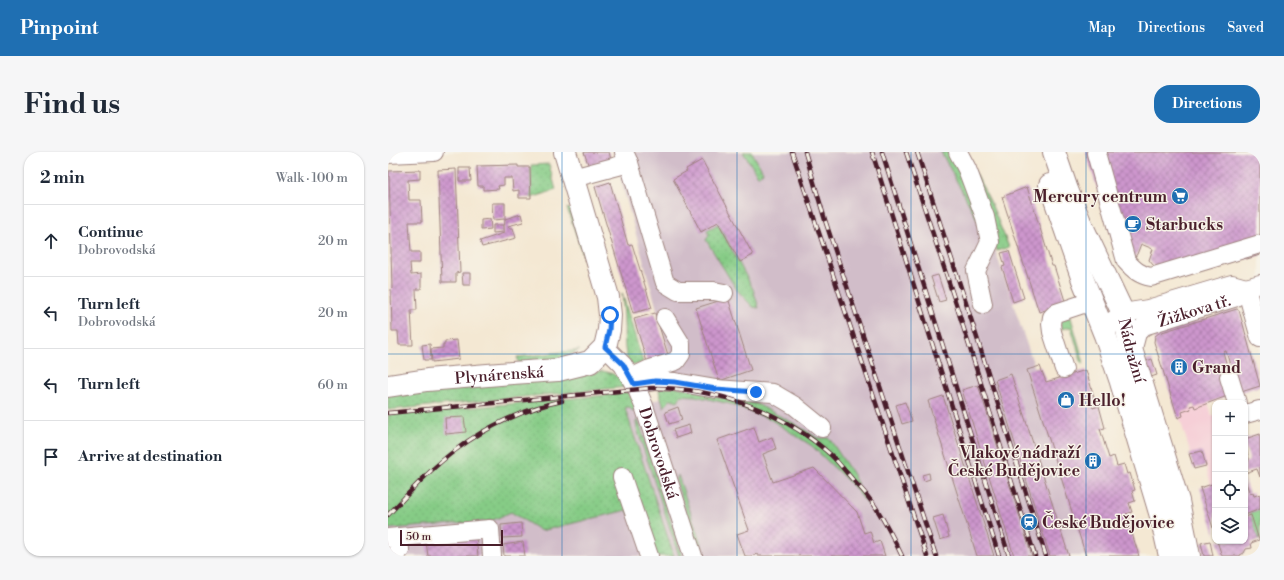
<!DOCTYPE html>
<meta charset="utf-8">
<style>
:root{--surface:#fff;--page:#f6f6f7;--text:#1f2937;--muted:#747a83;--line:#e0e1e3;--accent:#1f6fb2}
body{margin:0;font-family:"Libre Bodoni",serif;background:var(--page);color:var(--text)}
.controls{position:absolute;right:12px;bottom:12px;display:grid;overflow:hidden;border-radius:8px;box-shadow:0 1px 3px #0004}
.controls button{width:36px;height:36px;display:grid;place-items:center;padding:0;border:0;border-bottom:1px solid var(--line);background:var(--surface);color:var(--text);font:20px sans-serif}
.scale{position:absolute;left:12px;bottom:10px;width:103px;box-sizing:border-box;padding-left:4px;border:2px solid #4a1f2b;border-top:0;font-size:11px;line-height:14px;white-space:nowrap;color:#4a1f2b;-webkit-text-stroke:3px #f7f3e8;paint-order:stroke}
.stop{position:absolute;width:12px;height:12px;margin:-9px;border:3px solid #1a73e8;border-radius:50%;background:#fff}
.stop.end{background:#1a73e8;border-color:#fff;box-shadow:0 1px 4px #0008}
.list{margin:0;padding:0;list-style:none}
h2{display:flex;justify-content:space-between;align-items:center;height:52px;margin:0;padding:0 16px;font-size:17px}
h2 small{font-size:13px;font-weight:400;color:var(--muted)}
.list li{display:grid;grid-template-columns:26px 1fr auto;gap:12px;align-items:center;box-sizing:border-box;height:72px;padding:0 16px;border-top:1px solid var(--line)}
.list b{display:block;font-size:15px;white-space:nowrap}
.list p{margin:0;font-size:13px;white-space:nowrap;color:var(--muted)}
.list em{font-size:13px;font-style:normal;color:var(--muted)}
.icon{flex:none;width:22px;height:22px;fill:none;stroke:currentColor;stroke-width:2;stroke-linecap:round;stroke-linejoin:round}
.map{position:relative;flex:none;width:872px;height:404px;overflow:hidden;border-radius:16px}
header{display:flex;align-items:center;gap:24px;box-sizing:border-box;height:56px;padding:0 20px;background:var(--accent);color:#fff}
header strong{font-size:19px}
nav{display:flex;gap:22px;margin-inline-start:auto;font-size:14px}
.intro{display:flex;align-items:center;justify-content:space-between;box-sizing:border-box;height:96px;padding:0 24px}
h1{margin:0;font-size:28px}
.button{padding:10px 18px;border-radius:16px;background:var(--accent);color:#fff;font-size:14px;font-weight:700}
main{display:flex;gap:24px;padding:0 24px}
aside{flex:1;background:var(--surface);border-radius:16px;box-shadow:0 1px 3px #0004}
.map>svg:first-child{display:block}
</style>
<header>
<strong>Pinpoint</strong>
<nav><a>Map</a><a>Directions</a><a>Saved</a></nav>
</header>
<div class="intro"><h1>Find us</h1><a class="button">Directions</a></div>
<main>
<aside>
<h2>2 min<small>Walk · 100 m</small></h2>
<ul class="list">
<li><svg class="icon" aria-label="ahead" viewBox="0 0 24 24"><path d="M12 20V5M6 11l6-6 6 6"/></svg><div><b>Continue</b><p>Dobrovodská</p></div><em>20 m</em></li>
<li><svg class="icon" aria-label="left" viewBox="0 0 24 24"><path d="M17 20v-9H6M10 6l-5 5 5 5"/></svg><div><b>Turn left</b><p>Dobrovodská</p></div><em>20 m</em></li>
<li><svg class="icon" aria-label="left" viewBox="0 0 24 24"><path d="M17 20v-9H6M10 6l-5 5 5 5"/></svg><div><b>Turn left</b></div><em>60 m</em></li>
<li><svg class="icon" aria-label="arrive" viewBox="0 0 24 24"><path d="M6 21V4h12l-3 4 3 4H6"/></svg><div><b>Arrive at destination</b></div></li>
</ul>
</aside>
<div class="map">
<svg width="872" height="404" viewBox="0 0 872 404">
<defs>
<pattern id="grass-dots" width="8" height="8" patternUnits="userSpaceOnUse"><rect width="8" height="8" fill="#86cc86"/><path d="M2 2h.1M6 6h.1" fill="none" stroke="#75af74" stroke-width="1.8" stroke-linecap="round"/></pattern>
<pattern id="building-cross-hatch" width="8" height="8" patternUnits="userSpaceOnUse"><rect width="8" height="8" fill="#cd96cd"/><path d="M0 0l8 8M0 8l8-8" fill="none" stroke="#a87aa7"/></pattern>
</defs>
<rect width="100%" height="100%" fill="#f7f3e8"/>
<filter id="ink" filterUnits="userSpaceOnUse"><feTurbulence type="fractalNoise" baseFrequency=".025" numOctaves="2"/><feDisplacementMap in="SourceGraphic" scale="8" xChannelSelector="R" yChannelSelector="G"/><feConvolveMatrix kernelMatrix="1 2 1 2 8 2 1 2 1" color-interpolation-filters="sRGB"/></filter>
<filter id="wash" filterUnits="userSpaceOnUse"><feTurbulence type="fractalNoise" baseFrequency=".012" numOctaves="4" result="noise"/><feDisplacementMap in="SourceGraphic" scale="16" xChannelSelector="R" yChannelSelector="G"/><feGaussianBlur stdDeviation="0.9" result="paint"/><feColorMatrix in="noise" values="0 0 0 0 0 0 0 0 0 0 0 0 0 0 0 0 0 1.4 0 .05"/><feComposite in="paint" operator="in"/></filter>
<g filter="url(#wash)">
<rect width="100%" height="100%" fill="#f4e8d3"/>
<path fill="#f6cfd7" d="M820,251L824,264L827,263V331L823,333L814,299L803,302L790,261Z"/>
<path fill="#d1bdc9" d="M225,0H574L710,404H0V266L268,248L293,243Z"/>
<g fill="url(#grass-dots)" stroke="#687658">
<path d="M355,0H364L375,20L370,24Z"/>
<path d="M553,0H568L596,80Z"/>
<path d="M161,12L168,38L143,46V13Z"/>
<path d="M586,18L602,49L621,95L609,99Z"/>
<path d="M179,56L185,59L206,135Z"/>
<path d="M330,72L365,137L371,156L365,155L349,138L318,88L321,83L319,78Z"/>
<path d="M234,141L255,210C233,224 237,183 236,173C236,162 235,152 234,141Z"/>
<path d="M192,198C169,210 156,210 131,211L129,205Z"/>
<path d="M214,219C227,221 231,225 239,235L0,258V242L14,240L198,223Z"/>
<path d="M273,233L342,242L367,251L407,272L429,286H441L464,321L480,353L466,335L424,294L382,267L342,252L307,244L293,243L290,249L283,247L276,255L271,239Z"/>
<path d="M240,240L249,257L244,259L242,255L237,256L286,404H264L239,358L153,379L123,360L103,369L0,377V263L230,242Z"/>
<path d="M250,267L294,404H291L249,277L248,270Z"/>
<path d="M290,323L317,404H312L288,329Z"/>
</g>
<g fill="#86cc86" stroke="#687658">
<path d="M682,162L696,211L694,212L683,175L673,177L672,169Z"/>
<path d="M872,357V388H871L862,361Z"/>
</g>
<g id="blocks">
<g fill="url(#building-cross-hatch)">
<path d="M196,0H221L223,8L201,15Z"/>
<path d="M698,0H872V103L859,107L857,106L769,116L765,113L761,108L765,97L753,92L749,102L747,105L740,106L725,88Z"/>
<path d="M314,8L365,103L352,110L330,70L313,80L285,27L299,19L298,17Z"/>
<path d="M130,13V15H142L143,46H131V38L125,39L124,26H116V33L110,34L111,37L95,38V34H90L89,14Z"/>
<path d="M71,16H82L83,29H71Z"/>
<path d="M68,17L72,120L68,121V130H54L50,18Z"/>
<path d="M32,18V27L20,28L21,48H33L34,70H21L23,100H32V111H22L23,123L33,122V137H28L29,158H23L25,193H11L10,179H4L3,137H4L1,19Z"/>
<path d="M222,30L240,93L244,92L264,156L245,161L207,35Z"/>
<path d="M639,35L664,114H666L678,152L651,160L614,45Z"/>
<path d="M104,51H117V67L105,68Z"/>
<path d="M133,62L135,70L120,74L121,76H125L128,86L94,95L92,89L116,81L117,67Z"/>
<path d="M102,67L103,77L93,78V68Z"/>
<path d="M105,73H115V80L105,81Z"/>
<path d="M621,99L636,146L625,150L614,115L617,114L613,101Z"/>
<path d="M74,121H82V133H75Z"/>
<path d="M550,123L558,148L551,150L543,125Z"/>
<path d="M340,146L363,218L331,229L308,156Z"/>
<path d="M849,157L851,158L872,234L850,241L838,199L835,200L841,221L842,243L807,256L806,253L802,254L803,257L794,260L795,264L790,266L766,190L767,184L771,181Z"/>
<path d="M267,161L280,203L259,210L246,167Z"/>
<path d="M69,188L71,207L44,210L43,197L55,196V192H57V189Z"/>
<path d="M42,192L43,208H36L34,193Z"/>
<path d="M764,207L769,223L763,225L758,209Z"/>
<path d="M652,214L658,230L698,218L707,248L703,250L705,256L711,254L717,276L712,277L721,306L726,304L729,314L736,312L739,322L742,321L747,338L744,339L747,349L741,351L744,360L738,362L751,404H698L639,218Z"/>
<path d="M623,222L636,263L681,404H662L607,228Z"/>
<path d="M590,233L603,273L644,404H626L574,238Z"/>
<path d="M555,244L594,366L606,404H589L540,249Z"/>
<path d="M517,250L524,269L514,272L508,253Z"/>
<path d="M290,255L294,268L281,272L277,260Z"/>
<path d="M76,265L78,280L58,282L57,266Z"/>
<path d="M301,273L303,281L288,286L285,278Z"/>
<path d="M366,275L371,290L384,285L388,297L375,302L385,330L426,316L469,360L476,381L482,379L486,391L492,389L497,404H370L369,402L363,404H357L349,382L361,378L329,288Z"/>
<path d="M872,282V325L869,317L857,321V310H860L861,307L857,292V287Z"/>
<path d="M814,299L818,314L806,317L801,302Z"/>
<path d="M541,321L542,327L536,329L534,323Z"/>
<path d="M857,328L862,342L865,341L866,344L872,342V357L857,363Z"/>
<path d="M827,331V382L812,336Z"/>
<path d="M555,363L561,385L552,388L545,366Z"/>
<path d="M863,363L871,388L863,391L864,396L858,397L856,401L852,403V404H834L829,389H857V365Z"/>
<path d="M133,371L134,385L114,386L113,373Z"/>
<path d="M88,385L90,404H40L38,390Z"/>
<path d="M822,389L825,404H816L813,391Z"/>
<path d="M135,390L137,404H116L115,393Z"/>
</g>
</g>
</g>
<g filter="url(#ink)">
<use href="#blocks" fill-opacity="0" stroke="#9f847f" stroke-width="1"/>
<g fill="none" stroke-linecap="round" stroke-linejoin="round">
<defs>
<g id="minor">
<path d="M236,0L241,11L277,131L290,139H326L336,141"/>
<path d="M570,0L579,17L597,65L602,90L588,119L595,152"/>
<path d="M710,0L708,1L738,109C746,118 752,123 763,125L872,92"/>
<path d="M0,2L46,0"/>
<path d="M185,26L241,11"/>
<path d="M858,136L872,186"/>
<path d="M717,183L723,170L735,161L760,157L844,132L858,136"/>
<path id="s1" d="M217,195L235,213L249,237L256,254L305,404"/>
<path id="s2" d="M744,200L749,181L756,174L803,159L846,146L858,136L872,132"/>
<path d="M676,217L664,180L663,172L664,165L668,161L692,153L703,148"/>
<path d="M841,225L849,251"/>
<path d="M243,226L262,217L288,209L293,202V192L277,166"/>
<path d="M246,232L267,229L287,230L328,237L385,241L407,254L434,276"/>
<path d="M857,262L872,258"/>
<path d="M234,325L261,404"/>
<path d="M0,386L102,377L104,404"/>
<path d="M5,404L12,398L11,385"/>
</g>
<g id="major">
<path id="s3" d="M666,0L679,38L692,70L735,161L744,200L790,349L801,404"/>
<path d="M662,33L695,128L717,183L733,230L773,364L782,404"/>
<path id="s4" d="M0,234L39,228L124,221L170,218L202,210L217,195L221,178L222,163L220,145L177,0"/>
</g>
</defs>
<use href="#minor" stroke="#9f847f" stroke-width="20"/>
<use href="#major" stroke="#9f847f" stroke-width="24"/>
<use href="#minor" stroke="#fff" stroke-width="18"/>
<use href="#major" stroke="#fff" stroke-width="22"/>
<defs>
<g id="rail">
<path d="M404,0L539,404"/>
<path d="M417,0L437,68L548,404"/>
<path d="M484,0L611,404"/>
<path d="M494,0L621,404"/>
<path d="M518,0L569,155L647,404"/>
<path d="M529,0L577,148L658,404"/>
<path d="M0,261L263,236C328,235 394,259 443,303C451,311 458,320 465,328C473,336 480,344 487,354C497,370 506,387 514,404"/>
<path d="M0,363C22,340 43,316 69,297C98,275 138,256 174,249"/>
</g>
</defs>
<use href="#rail" stroke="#4a1f2b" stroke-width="4.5"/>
<use href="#rail" stroke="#f7f3e8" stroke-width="3" stroke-dasharray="9" stroke-linecap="butt"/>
</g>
</g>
<g fill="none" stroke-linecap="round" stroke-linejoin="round" filter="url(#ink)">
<path stroke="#1a73e8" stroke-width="5" d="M222,163L221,178L217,195L235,212L246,232L267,229L287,230L328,237L368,240"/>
</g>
<path fill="none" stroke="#1f6fb2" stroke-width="1" stroke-opacity="0.55" d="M174,0V404M349,0V404M523,0V404M698,0V404M0,202H872"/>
<defs>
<symbol id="supermarket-disc" viewBox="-11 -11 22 22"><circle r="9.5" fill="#1f6fb2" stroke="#f7f3e8"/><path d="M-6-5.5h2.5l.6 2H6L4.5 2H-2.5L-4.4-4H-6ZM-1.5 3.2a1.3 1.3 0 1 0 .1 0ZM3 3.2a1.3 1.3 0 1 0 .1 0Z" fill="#fff"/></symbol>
<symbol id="cafe-disc" viewBox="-11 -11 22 22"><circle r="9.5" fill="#1f6fb2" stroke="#f7f3e8"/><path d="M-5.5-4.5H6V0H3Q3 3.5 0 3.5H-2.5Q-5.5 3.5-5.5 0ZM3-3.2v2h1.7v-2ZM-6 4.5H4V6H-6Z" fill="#fff"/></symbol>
<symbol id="building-disc" viewBox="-11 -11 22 22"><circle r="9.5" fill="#1f6fb2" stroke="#f7f3e8"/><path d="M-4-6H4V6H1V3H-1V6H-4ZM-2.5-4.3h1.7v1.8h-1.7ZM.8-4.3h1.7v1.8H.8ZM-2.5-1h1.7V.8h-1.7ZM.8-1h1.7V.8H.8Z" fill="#fff"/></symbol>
<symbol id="shop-disc" viewBox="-11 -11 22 22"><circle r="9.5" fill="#1f6fb2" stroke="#f7f3e8"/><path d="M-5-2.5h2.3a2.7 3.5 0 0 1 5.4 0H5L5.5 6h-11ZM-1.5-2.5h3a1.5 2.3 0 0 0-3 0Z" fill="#fff"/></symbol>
<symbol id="station-disc" viewBox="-11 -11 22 22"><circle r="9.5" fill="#1f6fb2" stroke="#f7f3e8"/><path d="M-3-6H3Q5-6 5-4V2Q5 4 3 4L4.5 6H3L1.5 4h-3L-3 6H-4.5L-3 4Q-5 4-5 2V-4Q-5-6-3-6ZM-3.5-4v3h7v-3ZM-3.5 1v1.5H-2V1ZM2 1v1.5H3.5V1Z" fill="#fff"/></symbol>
</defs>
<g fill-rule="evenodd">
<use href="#supermarket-disc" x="782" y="34" width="20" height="20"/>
<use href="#cafe-disc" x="735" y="62" width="20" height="20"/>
<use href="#building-disc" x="781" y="205" width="20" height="20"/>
<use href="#shop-disc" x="668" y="238" width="20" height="20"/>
<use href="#building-disc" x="695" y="299" width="20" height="20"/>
<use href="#station-disc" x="631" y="360" width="20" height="20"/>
</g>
<g text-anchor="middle" stroke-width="3" stroke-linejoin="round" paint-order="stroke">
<g font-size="16" font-weight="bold" fill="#4a1f2b" stroke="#f7f3e8" text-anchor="start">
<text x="779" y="50" text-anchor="end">Mercury centrum</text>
<text x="758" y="78">Starbucks</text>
<text x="804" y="221">Grand</text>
<text x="691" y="254">Hello!</text>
<text x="692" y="306" text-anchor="end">Vlakové nádraží<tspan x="692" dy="18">České Budějovice</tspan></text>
<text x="654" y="376">České Budějovice</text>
</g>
<g font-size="16" fill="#4a1f2b" stroke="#f7f3e8">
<text dy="6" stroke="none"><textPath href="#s2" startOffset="82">Žižkova tř.</textPath></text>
<text dy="6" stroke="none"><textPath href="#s3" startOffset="214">Nádražní</textPath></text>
<text dy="6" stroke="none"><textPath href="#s4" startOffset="112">Plynárenská</textPath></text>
<text dy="6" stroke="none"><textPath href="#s1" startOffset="121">Dobrovodská</textPath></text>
</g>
</g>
</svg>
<div class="controls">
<button>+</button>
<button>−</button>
<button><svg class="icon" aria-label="locate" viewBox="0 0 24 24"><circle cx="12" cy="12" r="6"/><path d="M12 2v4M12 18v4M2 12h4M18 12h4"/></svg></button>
<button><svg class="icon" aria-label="layers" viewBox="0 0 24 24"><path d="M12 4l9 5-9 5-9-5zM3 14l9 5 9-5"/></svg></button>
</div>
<div class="scale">50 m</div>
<div class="stop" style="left:222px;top:163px"></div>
<div class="stop end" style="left:368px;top:240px"></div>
</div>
</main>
